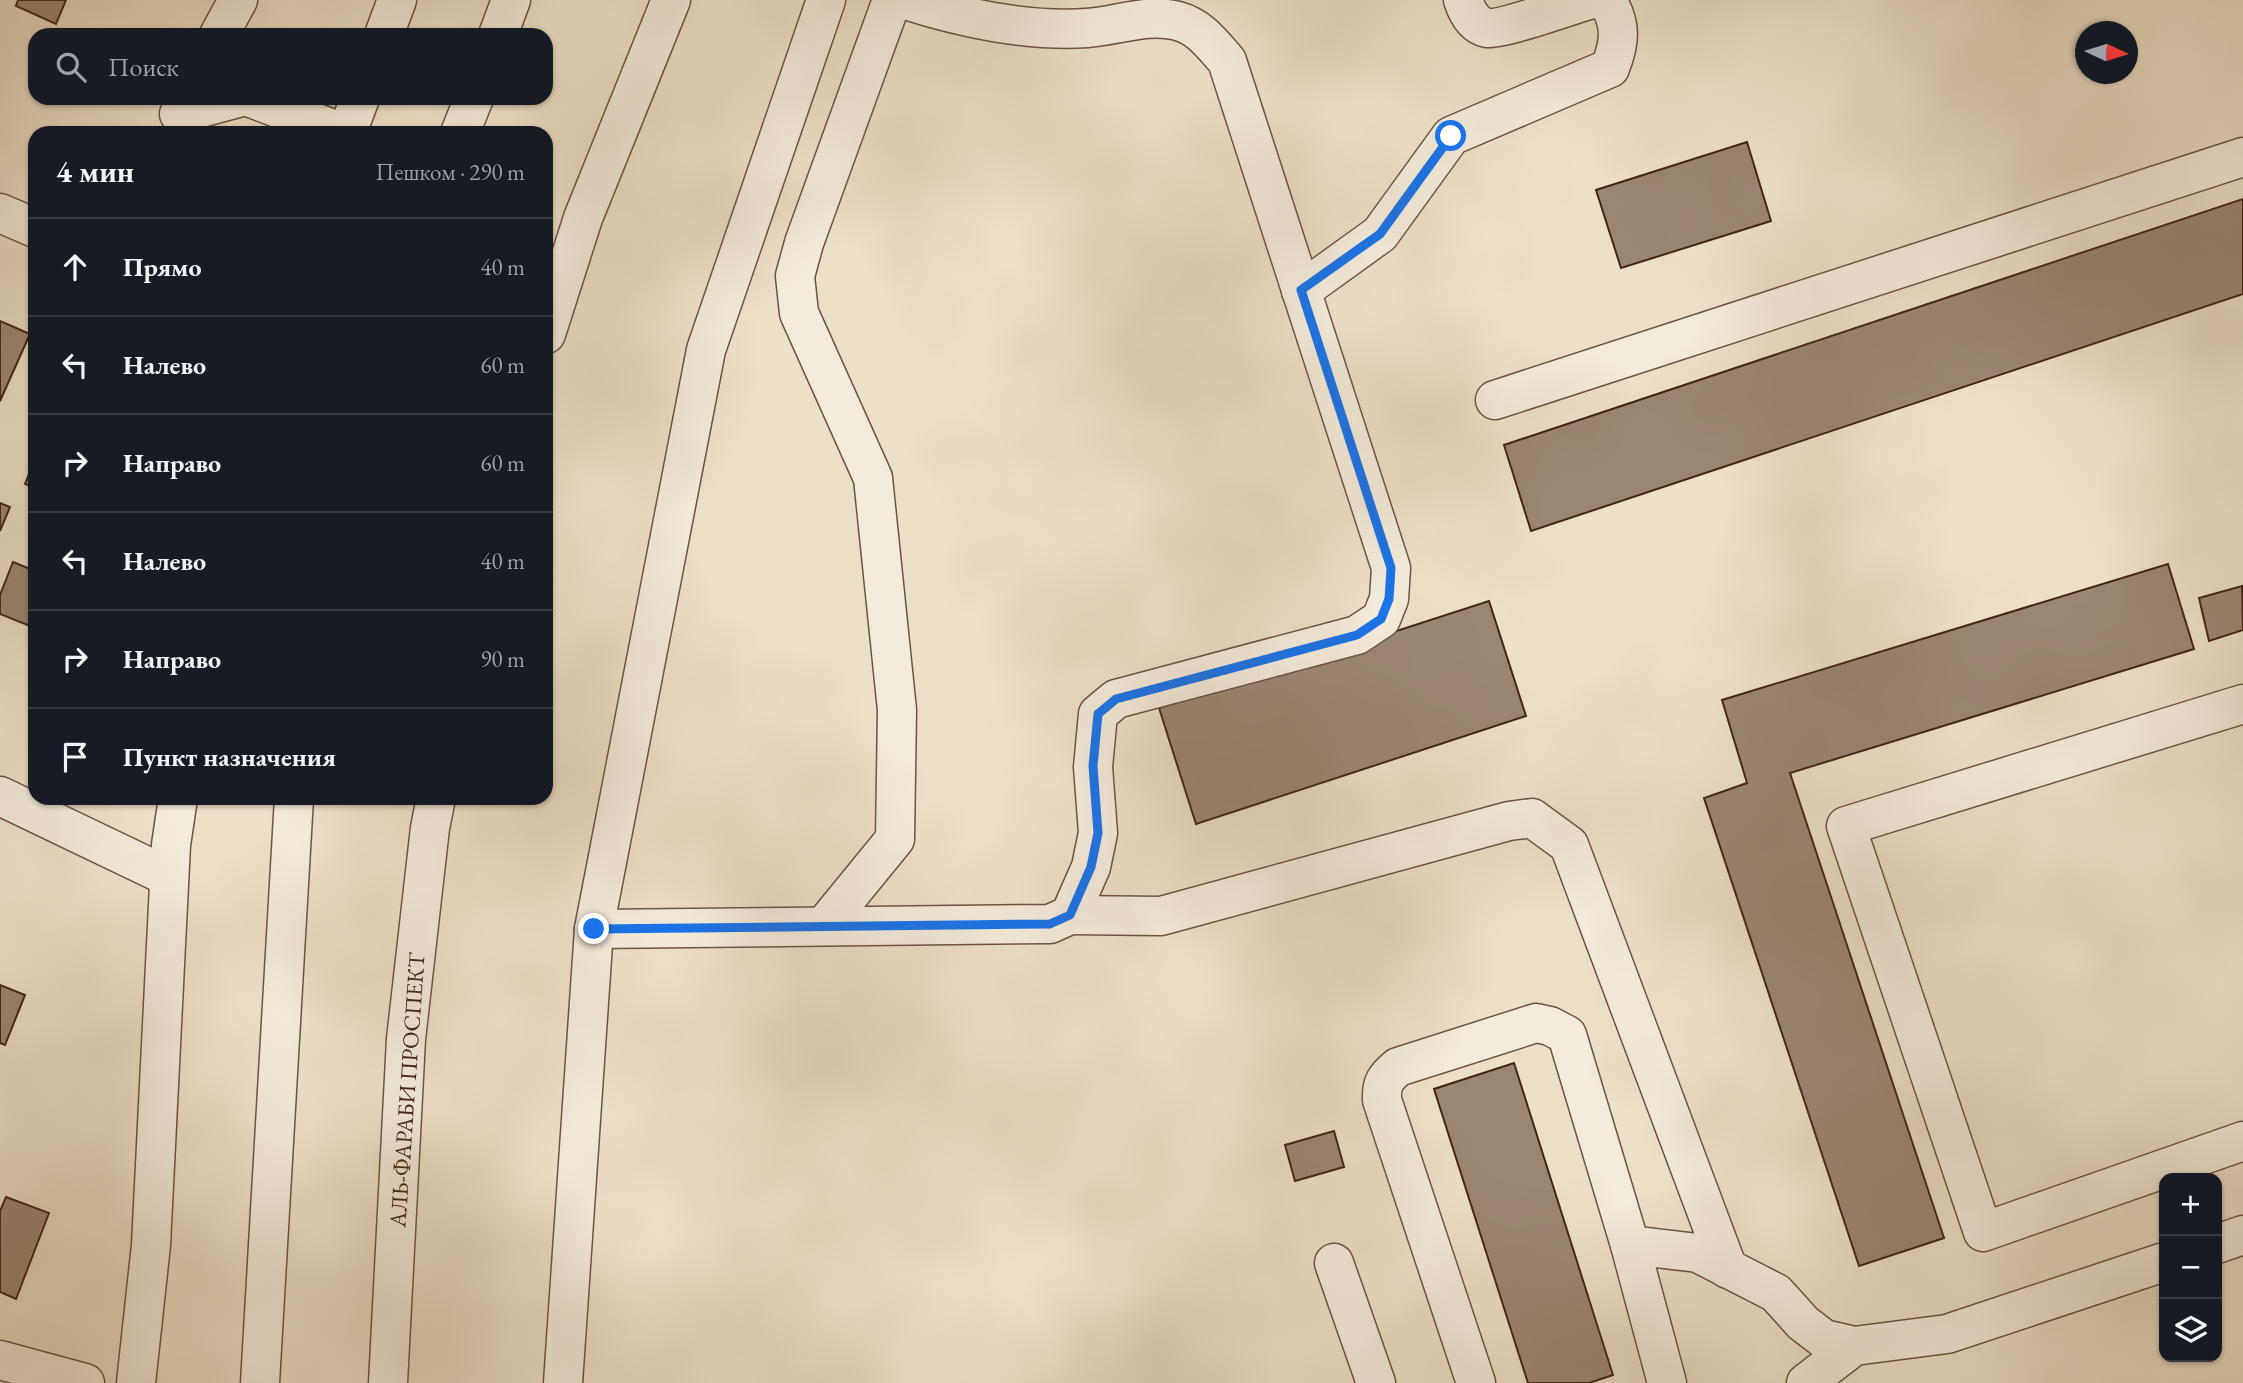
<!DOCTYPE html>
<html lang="ru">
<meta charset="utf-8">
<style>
:root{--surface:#171b24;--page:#242831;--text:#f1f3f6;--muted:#9ea1a6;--line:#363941}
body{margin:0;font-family:"EB Garamond",serif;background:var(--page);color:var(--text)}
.controls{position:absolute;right:21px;bottom:21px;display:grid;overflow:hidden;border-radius:14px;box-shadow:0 2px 5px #0004}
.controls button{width:63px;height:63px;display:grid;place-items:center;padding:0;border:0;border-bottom:2px solid var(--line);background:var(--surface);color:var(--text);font:35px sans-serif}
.compass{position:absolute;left:2075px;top:21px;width:63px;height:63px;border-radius:50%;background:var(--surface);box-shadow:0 2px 5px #0004;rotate:94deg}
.stop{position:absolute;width:21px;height:21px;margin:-16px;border:5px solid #1a73e8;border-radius:50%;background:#fff}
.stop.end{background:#1a73e8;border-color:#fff;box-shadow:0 2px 7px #0008}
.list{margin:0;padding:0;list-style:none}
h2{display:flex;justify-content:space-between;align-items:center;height:91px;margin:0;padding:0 28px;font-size:30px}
h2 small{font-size:23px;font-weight:400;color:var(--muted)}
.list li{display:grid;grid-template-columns:46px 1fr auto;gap:21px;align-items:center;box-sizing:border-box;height:98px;padding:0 28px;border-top:2px solid var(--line)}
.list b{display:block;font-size:26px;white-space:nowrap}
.list em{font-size:23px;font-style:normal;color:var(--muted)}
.icon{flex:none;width:38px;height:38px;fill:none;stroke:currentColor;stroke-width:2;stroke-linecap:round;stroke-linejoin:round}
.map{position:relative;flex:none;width:2243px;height:1383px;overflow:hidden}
.search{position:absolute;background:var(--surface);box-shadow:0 2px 5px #0004;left:28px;top:28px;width:525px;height:77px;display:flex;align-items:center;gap:18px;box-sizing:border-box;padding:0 24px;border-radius:21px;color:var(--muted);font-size:26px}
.panel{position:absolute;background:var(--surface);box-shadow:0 2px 5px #0004;left:28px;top:126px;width:525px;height:679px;border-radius:21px}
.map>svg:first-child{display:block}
</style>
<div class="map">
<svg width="2243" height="1383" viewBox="0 0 2243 1383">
<rect width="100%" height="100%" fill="#ece0c7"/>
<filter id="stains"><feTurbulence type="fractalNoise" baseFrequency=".00286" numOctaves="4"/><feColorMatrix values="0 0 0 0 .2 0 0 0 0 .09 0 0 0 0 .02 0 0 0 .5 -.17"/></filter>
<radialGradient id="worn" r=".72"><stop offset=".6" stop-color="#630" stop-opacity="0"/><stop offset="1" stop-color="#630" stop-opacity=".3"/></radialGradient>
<g fill="#9b8672" stroke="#432515" stroke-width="2">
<path d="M18,0H66L56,24L16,6Z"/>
<path d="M1747,142L1771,221L1621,268L1596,190Z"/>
<path d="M2243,199V294L1531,531L1504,445Z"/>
<path d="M0,321L30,334L0,401Z"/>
<path d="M35,459V488L25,484Z"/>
<path d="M0,503L10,507L0,531Z"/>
<path d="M13,562L35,571V628L0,614V595Z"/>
<path d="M2168,564L2194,649L1790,773L1944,1238L1859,1266L1704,798L1747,783L1722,700Z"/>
<path d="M2242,586L2243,630L2209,641L2199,598Z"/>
<path d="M1489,601L1526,716L1196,824L1159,708Z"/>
<path d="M0,985L25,995L5,1045L0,1043Z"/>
<path d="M1514,1063L1613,1375L1589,1383H1528L1434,1089Z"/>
<path d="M1334,1131L1344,1167L1295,1181L1285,1145Z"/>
<path d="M6,1197L49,1213L16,1299L0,1292V1211Z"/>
</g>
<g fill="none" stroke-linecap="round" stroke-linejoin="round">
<defs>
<g id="minor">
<path d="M1463,0C1467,12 1474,25 1487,28C1502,30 1571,5 1589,0"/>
<path d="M219,35L238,0"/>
<path d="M384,35L397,0"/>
<path d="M498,35L511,0"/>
<path d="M251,98L343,133"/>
<path d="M179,114L238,98"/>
<path d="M347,133L360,98"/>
<path d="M460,133L474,98"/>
<path d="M0,213L35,228"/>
<path d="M1301,291L1380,234L1451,136L1610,68C1620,42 1622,25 1607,0"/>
<path d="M546,334L583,218L671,0"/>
<path d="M1495,400L2243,157"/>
<path d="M2243,704L1846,826L1983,1232L2243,1141"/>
<path d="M0,796L169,877"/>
<path d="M1070,915L1161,916L1509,821L1532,818L1569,845L1728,1269"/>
<path d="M824,926L895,839L897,710L873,478L799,313L795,276L804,243L892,0"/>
<path d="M594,929L1050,924L1070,915L1091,867L1098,833L1093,767L1098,714L1116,699L1357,635L1381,619L1389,599L1391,568L1227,61C1212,44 1200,27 1178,21C1147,13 1117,26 1087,28C1028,32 961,18 906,0"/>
<path d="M2217,1244L2243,1235"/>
<path d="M1630,1245L1667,1383"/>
<path d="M1334,1263L1376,1383"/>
<path d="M0,1360L85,1383"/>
<path d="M136,1383L151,1245L171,845L178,798"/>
<path d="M260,1383L294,798"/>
<path d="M388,1383L406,1039L430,828L436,798"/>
<path d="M563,1383L594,929L706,350L826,0"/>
<path d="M1476,1383L1382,1100C1381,1083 1386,1077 1398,1067L1536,1023L1550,1026L1567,1035L1630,1245L1698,1253L1776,1293L1803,1323L1824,1339L1854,1346"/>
<path d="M1806,1383L1854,1346L1947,1334L2164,1262"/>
</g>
</defs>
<use href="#minor" stroke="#6d5442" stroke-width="41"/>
<use href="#minor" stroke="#f3ebdb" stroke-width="38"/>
</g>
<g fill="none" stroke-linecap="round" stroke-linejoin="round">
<path stroke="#1a73e8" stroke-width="9" d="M594,929L1050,924L1070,915L1091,867L1098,833L1093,766L1098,714L1116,699L1357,635L1381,619L1389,599L1391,568L1301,290L1380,234L1451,136"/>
</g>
<g text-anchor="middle" stroke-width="5" stroke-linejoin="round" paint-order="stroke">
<g font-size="23" fill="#432515" stroke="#f3ebdb">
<text transform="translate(407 1090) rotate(-86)" y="8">АЛЬ-ФАРАБИ ПРОСПЕКТ</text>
</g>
</g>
<rect width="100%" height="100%" filter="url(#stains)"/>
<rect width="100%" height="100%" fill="url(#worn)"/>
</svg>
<div class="controls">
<button>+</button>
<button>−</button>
<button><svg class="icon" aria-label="layers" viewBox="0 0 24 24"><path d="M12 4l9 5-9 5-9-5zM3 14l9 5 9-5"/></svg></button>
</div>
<svg class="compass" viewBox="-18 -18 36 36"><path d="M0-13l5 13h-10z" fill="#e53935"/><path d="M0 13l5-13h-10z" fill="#9ea1a6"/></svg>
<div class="stop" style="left:1451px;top:136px"></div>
<div class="stop end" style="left:594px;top:929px"></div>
<div class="search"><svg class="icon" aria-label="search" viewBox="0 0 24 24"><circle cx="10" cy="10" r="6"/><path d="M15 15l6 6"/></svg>Поиск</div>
<section class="panel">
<h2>4 мин<small>Пешком · 290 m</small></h2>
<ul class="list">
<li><svg class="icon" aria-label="ahead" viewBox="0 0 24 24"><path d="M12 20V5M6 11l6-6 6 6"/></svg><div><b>Прямо</b></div><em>40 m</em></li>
<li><svg class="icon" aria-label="left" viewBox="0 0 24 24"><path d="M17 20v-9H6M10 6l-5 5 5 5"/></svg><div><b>Налево</b></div><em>60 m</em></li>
<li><svg class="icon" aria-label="right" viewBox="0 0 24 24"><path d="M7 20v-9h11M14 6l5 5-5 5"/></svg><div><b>Направо</b></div><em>60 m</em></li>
<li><svg class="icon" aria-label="left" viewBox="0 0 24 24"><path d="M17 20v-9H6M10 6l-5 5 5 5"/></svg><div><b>Налево</b></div><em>40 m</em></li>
<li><svg class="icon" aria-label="right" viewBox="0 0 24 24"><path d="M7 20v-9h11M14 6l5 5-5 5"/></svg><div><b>Направо</b></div><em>90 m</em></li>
<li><svg class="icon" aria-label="arrive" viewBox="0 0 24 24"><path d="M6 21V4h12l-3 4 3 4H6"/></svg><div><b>Пункт назначения</b></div></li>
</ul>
</section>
</div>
